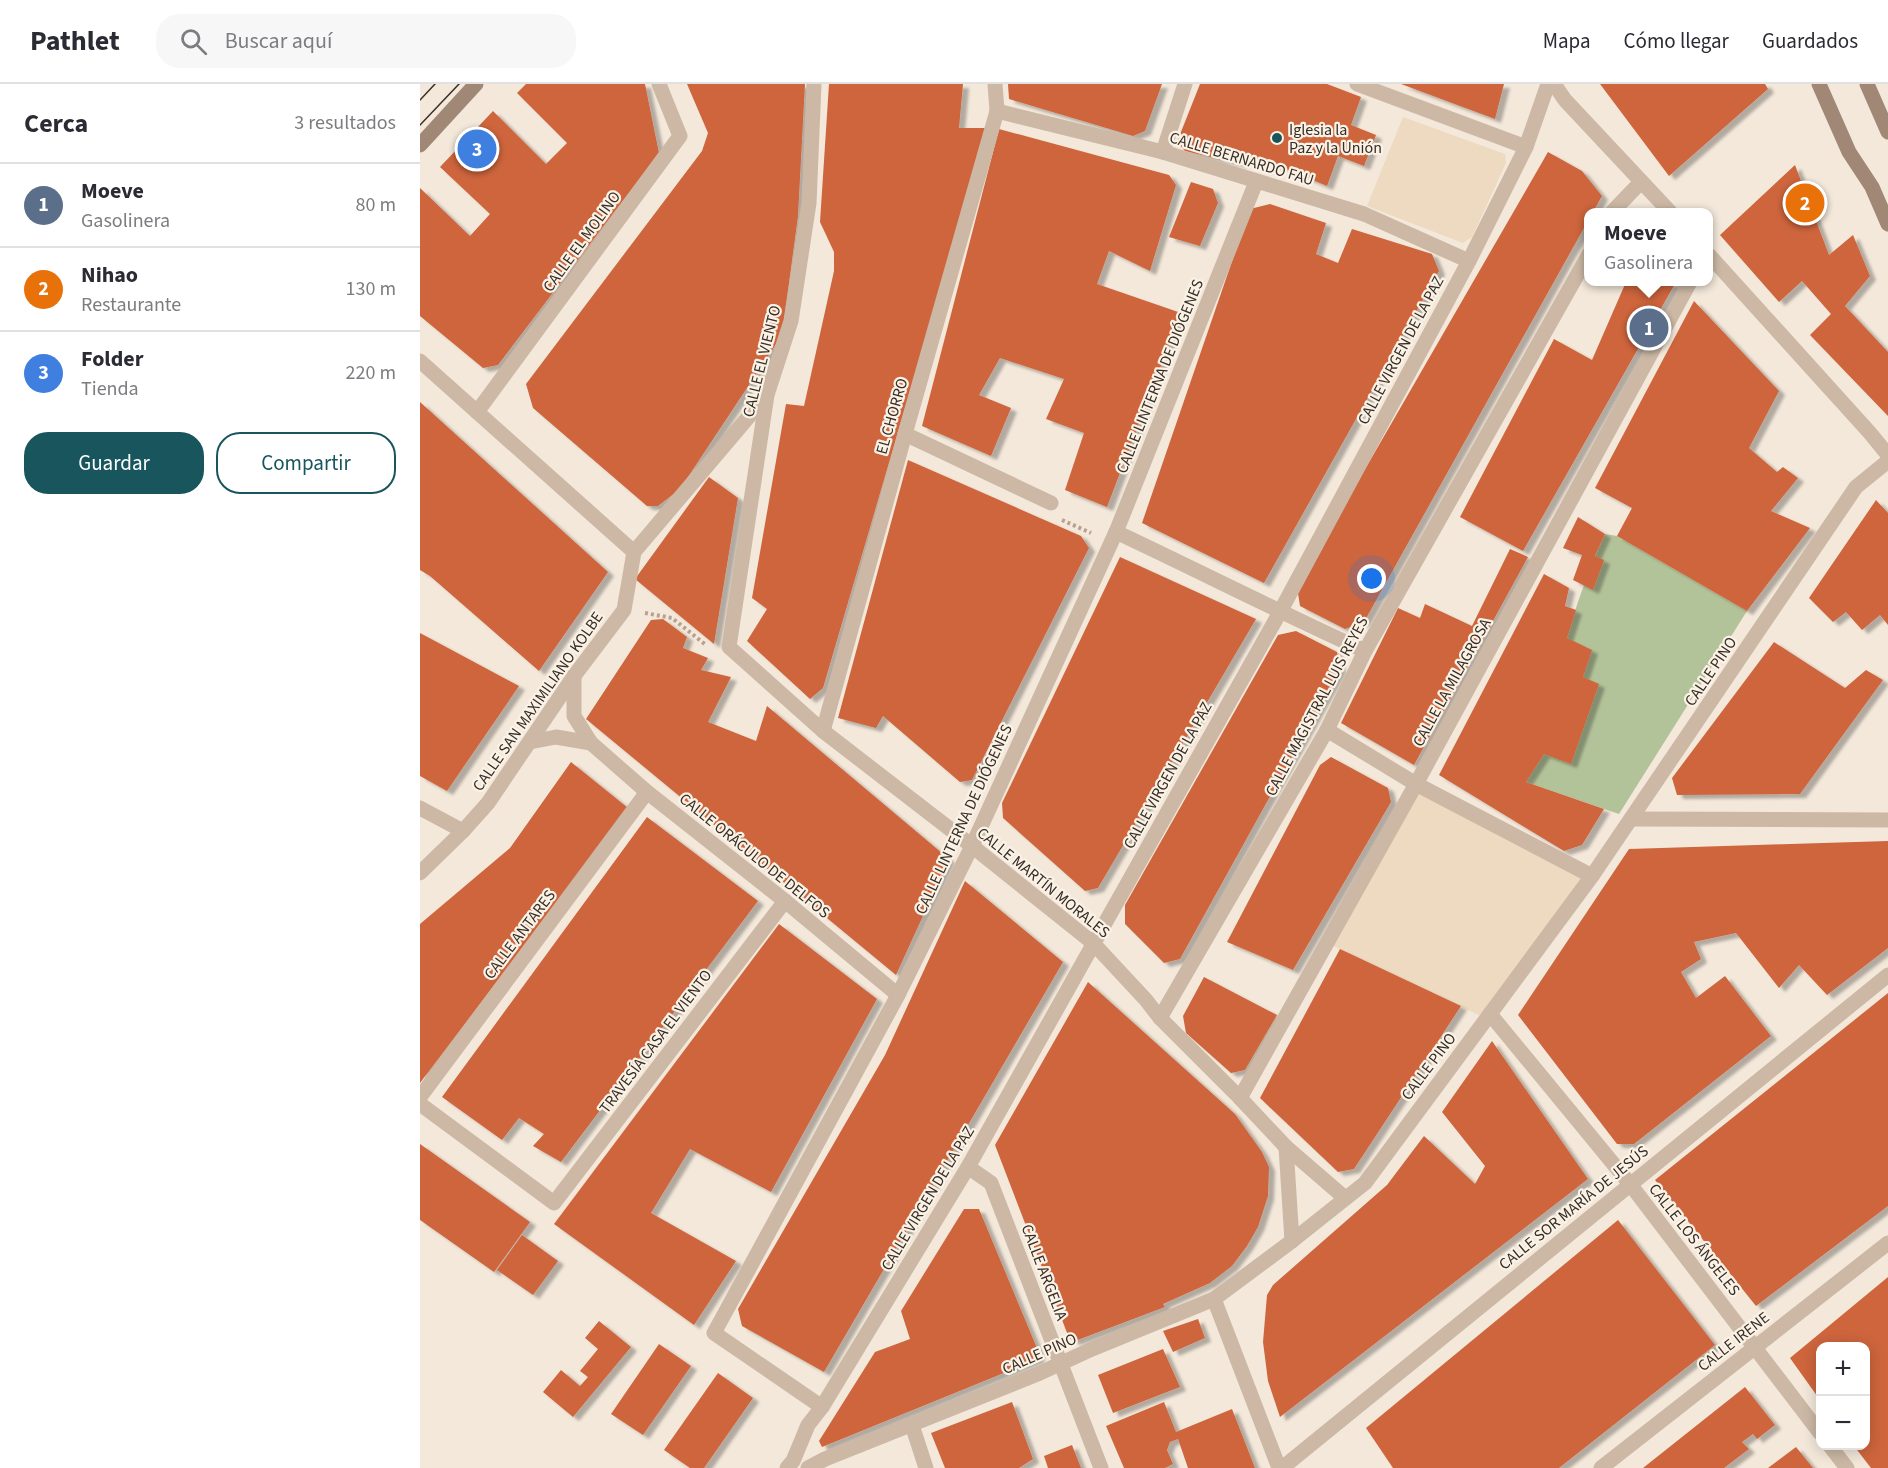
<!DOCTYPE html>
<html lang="es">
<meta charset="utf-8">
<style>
:root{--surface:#fff;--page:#f7f7f7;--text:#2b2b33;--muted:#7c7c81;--line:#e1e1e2;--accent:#19555c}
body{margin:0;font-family:"Source Sans 3",sans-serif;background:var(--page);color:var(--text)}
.controls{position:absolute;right:18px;bottom:18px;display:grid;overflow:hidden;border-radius:12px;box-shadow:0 3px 15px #0003}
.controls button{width:54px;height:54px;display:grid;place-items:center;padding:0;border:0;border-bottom:2px solid var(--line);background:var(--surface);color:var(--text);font:30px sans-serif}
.you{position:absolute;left:952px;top:495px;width:21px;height:21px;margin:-15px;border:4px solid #fff;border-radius:50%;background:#1a73e8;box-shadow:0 0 0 9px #1a73e833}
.badge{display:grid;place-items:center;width:39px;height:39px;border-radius:50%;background:var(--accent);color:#fff;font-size:20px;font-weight:700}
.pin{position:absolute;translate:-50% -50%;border:3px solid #fff;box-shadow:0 2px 6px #0006}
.popup{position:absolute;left:1164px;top:124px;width:129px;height:78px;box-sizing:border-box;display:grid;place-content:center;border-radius:12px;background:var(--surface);filter:drop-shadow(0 2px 4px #0005);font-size:20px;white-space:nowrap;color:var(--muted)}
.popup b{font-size:22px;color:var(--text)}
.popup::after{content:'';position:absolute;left:50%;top:100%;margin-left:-12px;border:12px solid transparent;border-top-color:var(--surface)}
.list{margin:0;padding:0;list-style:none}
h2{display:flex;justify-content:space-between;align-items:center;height:78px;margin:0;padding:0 24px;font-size:26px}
h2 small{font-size:20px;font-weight:400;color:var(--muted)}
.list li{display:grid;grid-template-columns:39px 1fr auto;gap:18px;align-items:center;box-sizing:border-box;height:84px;padding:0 24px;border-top:2px solid var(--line)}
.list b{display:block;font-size:22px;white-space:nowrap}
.list p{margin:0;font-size:20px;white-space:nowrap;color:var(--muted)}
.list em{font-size:20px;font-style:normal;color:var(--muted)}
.actions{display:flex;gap:12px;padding:18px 24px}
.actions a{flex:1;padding:14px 0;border:2px solid var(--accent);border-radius:24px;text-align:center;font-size:21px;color:var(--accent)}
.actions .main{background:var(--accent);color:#fff}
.icon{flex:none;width:33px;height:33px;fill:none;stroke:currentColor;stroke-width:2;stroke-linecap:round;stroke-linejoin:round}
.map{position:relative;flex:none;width:1468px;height:1384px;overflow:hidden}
header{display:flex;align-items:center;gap:36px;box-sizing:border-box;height:84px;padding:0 30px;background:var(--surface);border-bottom:2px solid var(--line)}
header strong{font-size:28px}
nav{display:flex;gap:33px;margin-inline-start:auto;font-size:21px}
.search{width:420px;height:54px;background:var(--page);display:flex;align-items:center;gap:15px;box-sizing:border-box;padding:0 21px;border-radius:24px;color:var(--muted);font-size:22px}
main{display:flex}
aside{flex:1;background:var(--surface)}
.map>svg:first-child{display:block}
</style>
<header>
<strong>Pathlet</strong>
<div class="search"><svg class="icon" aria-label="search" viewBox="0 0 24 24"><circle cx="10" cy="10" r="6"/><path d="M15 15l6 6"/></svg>Buscar aquí</div>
<nav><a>Mapa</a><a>Cómo llegar</a><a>Guardados</a></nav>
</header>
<main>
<aside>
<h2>Cerca<small>3 resultados</small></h2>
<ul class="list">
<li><span class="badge" style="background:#5c6f8a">1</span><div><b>Moeve</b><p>Gasolinera</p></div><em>80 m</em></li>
<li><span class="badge" style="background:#e8710a">2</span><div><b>Nihao</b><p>Restaurante</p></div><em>130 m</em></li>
<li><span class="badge" style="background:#3f7fe0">3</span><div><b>Folder</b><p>Tienda</p></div><em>220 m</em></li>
</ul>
<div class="actions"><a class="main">Guardar</a><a>Compartir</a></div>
</aside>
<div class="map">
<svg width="1468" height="1384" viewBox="0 0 1468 1384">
<defs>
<filter id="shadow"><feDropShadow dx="6" dy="4" stdDeviation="1.5" flood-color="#0004"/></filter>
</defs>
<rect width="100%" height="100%" fill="#f3e8da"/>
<path fill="#b3c399" d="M1185,450L1197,452L1327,527L1199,730L1106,698C1130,616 1149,527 1185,450Z"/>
<g fill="#eddac0">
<path d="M983,33L1085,70L1086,79L1052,153L1043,159L947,122Z"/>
<path d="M996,700L1172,792L1067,935L907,859Z"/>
</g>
<g fill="#ce653d" filter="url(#shadow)">
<path d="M106,0H225L239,69L78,281L63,284L0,232V104L50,152L70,130L20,83L73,27L126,80L147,59L97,9Z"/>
<path d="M267,0H385L378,132L362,251L260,405L238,422H227L113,324L106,300L282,67L288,49Z"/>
<path d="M409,0H543L539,44H567L403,604L390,615L327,557L347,525L332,514L366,320L384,322L414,187V168L400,138Z"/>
<path d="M588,0H742L725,47L713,52L589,15Z"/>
<path d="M780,0H907L941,13L931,41L956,51L944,82L918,72L907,102L827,69L822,80L765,67L757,58Z"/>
<path d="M981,0H1084L1075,35Z"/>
<path d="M1180,0H1345L1348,5L1249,92Z"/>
<path d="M579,45L749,91L756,101L730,187L689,167L677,200L761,229L687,423L645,406L664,349L626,335L644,295L580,274L559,311L591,324L571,372L502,342Z"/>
<path d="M1128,68L1162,87L1182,112L1173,128H1169V135L944,538L925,545L880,522L877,503Z"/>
<path d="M1375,81L1409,171L1433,151L1450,192L1425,222L1468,268V332L1390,251L1411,230L1382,197L1359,218L1300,151Z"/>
<path d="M771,98L793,105L798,119L780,162L749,153Z"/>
<path d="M850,120L906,139L896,170L918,179L932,145L1012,170L1019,187L844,499L722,439L830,125Z"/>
<path d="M1206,198H1256L1103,467L1040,433L1134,255L1172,276Z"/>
<path d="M1274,217L1359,307L1329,364L1357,388L1363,383L1378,394L1351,427L1390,444L1327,527L1197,452L1212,424L1175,404Z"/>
<path d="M0,318L188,488L119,587L10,492L0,486Z"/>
<path d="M488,376L661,452L669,464L552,696L540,698L463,632L456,644L418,634Z"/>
<path d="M289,393L318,414L294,560L215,495Z"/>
<path d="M1456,416L1468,429V541L1460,531L1442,546L1426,528L1413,538L1389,514Z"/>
<path d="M1158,433L1185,450L1175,472L1184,476L1173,506L1153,496L1162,471L1143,464Z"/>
<path d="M1090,465L1108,473L994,681L921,639L978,524L1000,534L1005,520L1052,542Z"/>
<path d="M700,473L836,535L678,804L665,807L583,734L582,719Z"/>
<path d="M1124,490L1149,504L1145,522L1156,526L1147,554L1172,566L1163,593L1179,600L1151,680L1124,670L1106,698L1184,725L1162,761L1144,767L1019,691Z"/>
<path d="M243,535L267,553L263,564L288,574L281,586L311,593L288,638L336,657L347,622L529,775L476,891L166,635L231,536Z"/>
<path d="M876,547L917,568L920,586L760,875L744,879L705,840V821L858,551Z"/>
<path d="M0,549L99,602L27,707L0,692Z"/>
<path d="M1354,558L1425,604L1446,586L1463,596L1380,710L1257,711L1252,694Z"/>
<path d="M911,673L968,704L971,718L873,886L807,858L900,681Z"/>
<path d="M151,678L208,724L0,999V840L90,764Z"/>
<path d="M227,733L338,817L141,1078L113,1062L124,1050L99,1034L82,1056L22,1013Z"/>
<path d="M1468,757V864L1407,911L1379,881L1359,904L1316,849L1274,858L1281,875L1261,888L1276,914L1305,892L1351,952L1214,1060H1197L1098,931L1209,765Z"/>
<path d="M545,797L643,878L404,1288L322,1242L318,1225L465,971Z"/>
<path d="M359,840L457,915L351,1108L270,1065L231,1129L316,1177L274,1241L134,1140Z"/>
<path d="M920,865L1041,922L934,1085L918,1088L840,1014Z"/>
<path d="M784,893L857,931L825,986L811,989L766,949L763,932Z"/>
<path d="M668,898L815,1030L842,1068L849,1083L848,1112L838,1143L827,1162L812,1182L790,1199L743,1220L745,1223L655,1257L649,1254L575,1061Z"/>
<path d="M1468,909V1122L1336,1222L1235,1096Z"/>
<path d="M1072,957L1168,1095L860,1333L848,1297L843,1258L847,1211L853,1201L967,1101L1004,1052L1055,1100L1065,1082L1022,1028Z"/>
<path d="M0,1060L110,1138L74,1188L0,1136Z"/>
<path d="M544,1125H559L619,1269L618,1275L402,1363L399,1357L455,1268L490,1255L481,1227Z"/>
<path d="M1198,1136L1295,1261L1139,1384H973L946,1344Z"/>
<path d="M102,1151L138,1177L113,1211L77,1186Z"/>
<path d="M1468,1193V1384H1451L1434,1362H1446V1262H1400V1316L1370,1274Z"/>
<path d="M778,1235L785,1254L753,1268L743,1247Z"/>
<path d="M179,1237L211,1263L153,1333L123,1308L141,1286L160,1302L168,1293L160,1287L178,1265L165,1254Z"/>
<path d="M239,1260L271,1282L223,1351L191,1330Z"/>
<path d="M743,1265L760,1303L693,1329L678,1291Z"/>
<path d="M298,1289L333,1314L284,1384H270L244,1366Z"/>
<path d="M1325,1303L1355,1341L1337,1355L1333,1350L1322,1358L1329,1365L1304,1384H1223Z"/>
<path d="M592,1318L613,1375L599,1384H525L511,1349Z"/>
<path d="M744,1318L756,1348L812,1325L835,1384H768L758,1355L750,1358L747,1366L753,1380L745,1384H704L686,1342Z"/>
<path d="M652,1361L661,1384H628L624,1372Z"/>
<path d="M1376,1363L1393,1384H1348Z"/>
</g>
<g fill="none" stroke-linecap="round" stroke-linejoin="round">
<g stroke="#b8a28f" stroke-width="4" stroke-dasharray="3 3" stroke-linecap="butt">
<path d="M642,436L671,449"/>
<path d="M225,529L252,534L286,561"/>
</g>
<g stroke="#ccb8a5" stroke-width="15">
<path d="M394,0L389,119L371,237L347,311L309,563L403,647L552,762L673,859L726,916L740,934L820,1014L866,1063L925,1114"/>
<path d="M937,0L1106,63"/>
<path d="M1134,0L1145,16L1250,128"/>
<path d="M577,27L743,68L944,130L1049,177"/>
<path d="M743,68L765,0"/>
<path d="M1192,128L1221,98"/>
<path d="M1289,171L1450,349L1468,371"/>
<path d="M0,277L214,468"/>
<path d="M57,328L260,52L239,0"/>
<path d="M485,350L631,419"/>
<path d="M696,448C779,487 861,529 945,567"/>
<path d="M154,592V632L171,659L227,708L365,817L478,911"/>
<path d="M907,646L996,700L1172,792"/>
<path d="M403,647L485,350L577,27L575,0"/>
<path d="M110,658L136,653L171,659"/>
<path d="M0,724L43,747"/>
<path d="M1211,735L1468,736"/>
<path d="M0,789L43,747L68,719L154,592L204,526L214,468L347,311"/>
<path d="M1070,930L1210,1100L1400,1349"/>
<path d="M740,934L907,646L945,567L1169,170"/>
<path d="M0,1013L227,708"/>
<path d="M820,1014L996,700L1270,198"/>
<path d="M0,1020L134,1119L365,817"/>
<path d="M866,1063L872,1157"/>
<path d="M548,1083L571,1099L681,1384"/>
<path d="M794,1215L859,1384"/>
<path d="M402,1323L294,1249L478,911L552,762L696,448L836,98"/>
<path d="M492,1341L506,1384"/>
<path d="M1410,1362L1427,1384"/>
<path d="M367,1384L373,1377L388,1341L402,1323L548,1083L860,528L1049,177L1106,63L1128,0"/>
<path d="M388,1384L405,1375L620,1289L672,1265L794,1215L872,1157L945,1099L1172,792L1436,403L1468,377"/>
<path d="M862,1384L1468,891"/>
<path d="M1181,1384L1468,1159"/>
</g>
<g stroke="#a08776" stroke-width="15">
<path d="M1399,0L1429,68L1452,103L1468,140"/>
<path d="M1447,0L1468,48"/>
<path d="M0,61L56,0"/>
</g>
<g stroke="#372d27" stroke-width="1.5">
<path d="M0,16L15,0"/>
<path d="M0,41L39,0"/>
</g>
</g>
<circle fill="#19555c" stroke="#fbf2e6" stroke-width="2" cx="857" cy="54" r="6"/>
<g text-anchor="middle" stroke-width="4.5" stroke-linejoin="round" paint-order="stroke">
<g font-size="16" fill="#372d27" stroke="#fbf2e6" text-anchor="start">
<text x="869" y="51">Iglesia la<tspan x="869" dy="18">Paz y la Unión</tspan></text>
</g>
<g font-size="16" fill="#372d27" stroke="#fbf2e6">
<text transform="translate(822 74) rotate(17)" y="6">CALLE BERNARDO FAU</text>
<text transform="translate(161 157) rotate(-54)" y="6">CALLE EL MOLINO</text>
<text transform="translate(980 266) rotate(-62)" y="6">CALLE VIRGEN DE LA PAZ</text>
<text transform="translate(341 277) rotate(-76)" y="6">CALLE EL VIENTO</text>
<text transform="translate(739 292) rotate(-68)" y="6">CALLE LINTERNA DE DIÓGENES</text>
<text transform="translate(471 332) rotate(-74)" y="6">EL CHORRO</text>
<text transform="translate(1290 587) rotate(-56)" y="6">CALLE PINO</text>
<text transform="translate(1031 598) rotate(-61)" y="6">CALLE LA MILAGROSA</text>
<text transform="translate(117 617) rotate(-55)" y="6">CALLE SAN MAXIMILIANO KOLBE</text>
<text transform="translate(896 622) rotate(-62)" y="6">CALLE MAGISTRAL LUIS REYES</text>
<text transform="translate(747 691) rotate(-61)" y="6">CALLE VIRGEN DE LA PAZ</text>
<text transform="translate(543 735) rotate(-65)" y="6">CALLE LINTERNA DE DIÓGENES</text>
<text transform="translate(335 771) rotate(39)" y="6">CALLE ORÁCULO DE DELFOS</text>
<text transform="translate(624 798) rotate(39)" y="6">CALLE MARTÍN MORALES</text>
<text transform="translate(99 850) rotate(-53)" y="6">CALLE ANTARES</text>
<text transform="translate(235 957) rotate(-53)" y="6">TRAVESÍA CASA EL VIENTO</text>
<text transform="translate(1008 982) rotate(-53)" y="6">CALLE PINO</text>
<text transform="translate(507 1114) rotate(-59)" y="6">CALLE VIRGEN DE LA PAZ</text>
<text transform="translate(1153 1123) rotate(-39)" y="6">CALLE SOR MARÍA DE JESÚS</text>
<text transform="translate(1275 1155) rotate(52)" y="6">CALLE LOS ÁNGELES</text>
<text transform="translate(625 1188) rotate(69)" y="6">CALLE ARGELIA</text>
<text transform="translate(1313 1257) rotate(-38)" y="6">CALLE IRENE</text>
<text transform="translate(619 1269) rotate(-24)" y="6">CALLE PINO</text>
</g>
</g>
</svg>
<div class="controls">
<button>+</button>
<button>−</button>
</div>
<div class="you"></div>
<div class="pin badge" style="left:1229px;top:244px;background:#5c6f8a">1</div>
<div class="popup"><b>Moeve</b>Gasolinera</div>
<div class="pin badge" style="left:1385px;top:119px;background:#e8710a">2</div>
<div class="pin badge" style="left:57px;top:65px;background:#3f7fe0">3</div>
</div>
</main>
